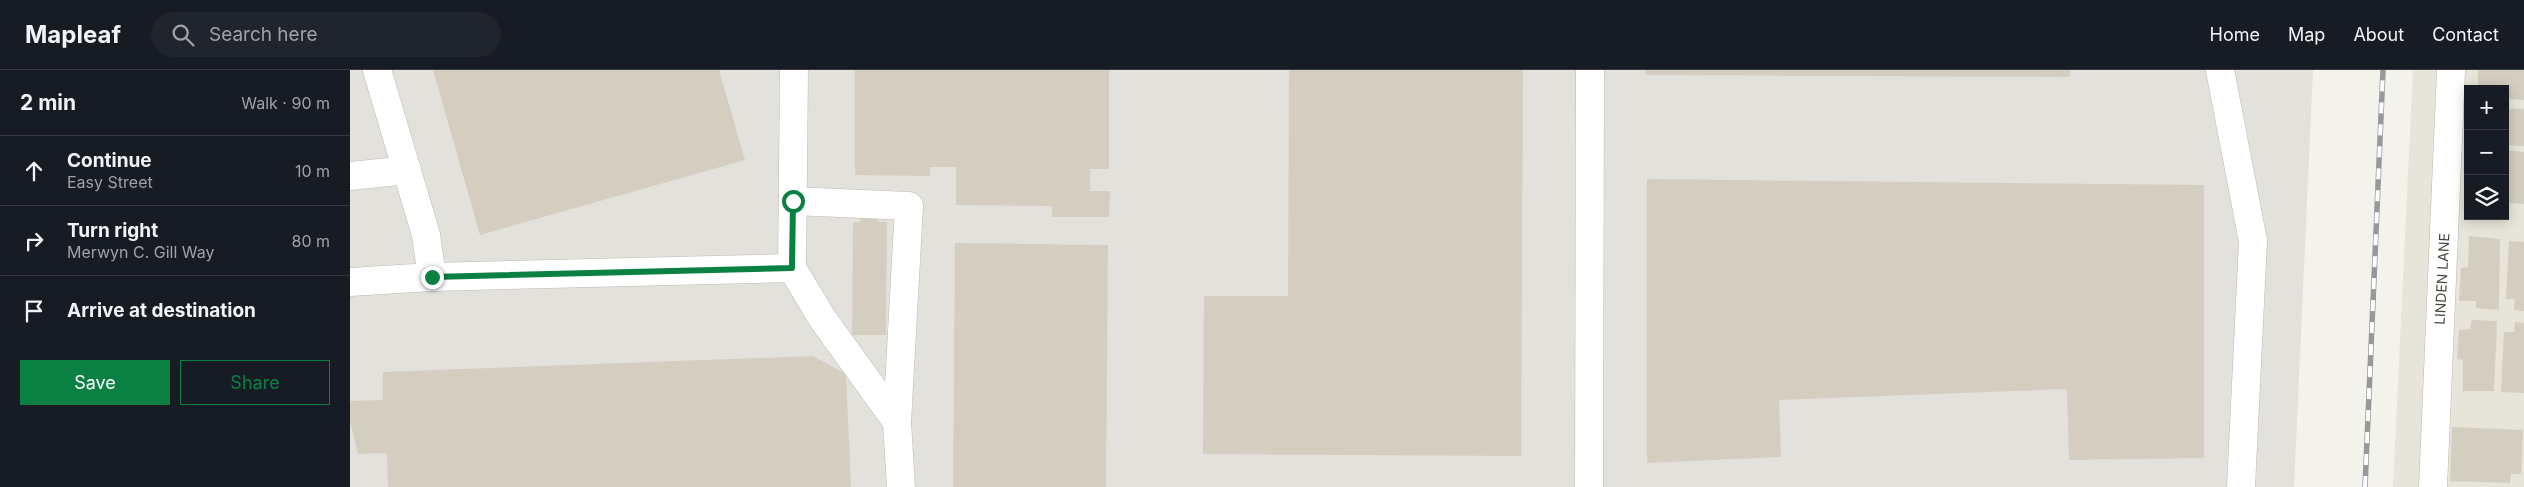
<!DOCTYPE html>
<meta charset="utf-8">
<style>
:root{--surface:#171b24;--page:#20242c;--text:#f1f3f6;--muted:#9ea1a6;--line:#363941;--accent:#0b8043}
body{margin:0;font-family:Inter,sans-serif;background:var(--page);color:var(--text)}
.controls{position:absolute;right:15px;top:15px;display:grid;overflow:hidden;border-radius:0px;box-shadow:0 2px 12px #0003}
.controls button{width:45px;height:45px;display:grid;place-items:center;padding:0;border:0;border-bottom:1px solid var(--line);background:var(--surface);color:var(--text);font:25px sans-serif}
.stop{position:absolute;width:15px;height:15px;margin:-11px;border:4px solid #0b8043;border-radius:50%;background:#fff}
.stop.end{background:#0b8043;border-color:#fff;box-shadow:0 1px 5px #0008}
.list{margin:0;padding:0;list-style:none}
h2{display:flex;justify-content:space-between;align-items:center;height:65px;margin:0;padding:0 20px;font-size:21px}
h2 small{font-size:16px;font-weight:400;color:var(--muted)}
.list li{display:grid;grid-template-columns:32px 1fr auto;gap:15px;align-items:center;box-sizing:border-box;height:70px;padding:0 20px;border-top:1px solid var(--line)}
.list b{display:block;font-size:19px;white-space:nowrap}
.list p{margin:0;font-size:16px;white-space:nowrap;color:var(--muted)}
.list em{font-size:16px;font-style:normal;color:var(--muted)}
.actions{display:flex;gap:10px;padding:15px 20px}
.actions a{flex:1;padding:11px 0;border:1px solid var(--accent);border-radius:0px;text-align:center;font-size:18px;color:var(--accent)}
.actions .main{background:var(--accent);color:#fff}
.icon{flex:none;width:28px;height:28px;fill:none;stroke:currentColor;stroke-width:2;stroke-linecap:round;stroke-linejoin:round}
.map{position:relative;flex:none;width:2174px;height:417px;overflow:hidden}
header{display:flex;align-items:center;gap:30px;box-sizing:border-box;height:70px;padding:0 25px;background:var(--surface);border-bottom:1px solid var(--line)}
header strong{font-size:24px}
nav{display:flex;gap:28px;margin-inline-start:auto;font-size:18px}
.search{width:350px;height:45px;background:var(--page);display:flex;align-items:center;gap:12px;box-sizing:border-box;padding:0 18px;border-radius:28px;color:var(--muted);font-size:19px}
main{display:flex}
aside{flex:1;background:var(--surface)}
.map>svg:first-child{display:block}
</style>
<header>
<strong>Mapleaf</strong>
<div class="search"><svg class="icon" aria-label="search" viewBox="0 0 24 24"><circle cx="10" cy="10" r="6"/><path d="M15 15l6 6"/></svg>Search here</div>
<nav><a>Home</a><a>Map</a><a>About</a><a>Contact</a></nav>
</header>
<main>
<aside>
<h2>2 min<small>Walk · 90 m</small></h2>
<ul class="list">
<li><svg class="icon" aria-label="ahead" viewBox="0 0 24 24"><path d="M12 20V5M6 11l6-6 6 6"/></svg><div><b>Continue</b><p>Easy Street</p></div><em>10 m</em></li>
<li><svg class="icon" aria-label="right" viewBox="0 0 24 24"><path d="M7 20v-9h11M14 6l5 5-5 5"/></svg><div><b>Turn right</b><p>Merwyn C. Gill Way</p></div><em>80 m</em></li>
<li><svg class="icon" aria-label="arrive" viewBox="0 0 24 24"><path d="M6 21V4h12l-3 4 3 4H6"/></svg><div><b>Arrive at destination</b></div></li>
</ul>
<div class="actions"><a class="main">Save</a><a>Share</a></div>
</aside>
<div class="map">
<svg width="2174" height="417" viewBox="0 0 2174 417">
<rect width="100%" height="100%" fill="#f3f2eb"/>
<path fill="#e7e4d9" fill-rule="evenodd" d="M2063,0H2174V417H2043ZM2118,19H2155V146H2118Z"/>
<path fill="#e3e1dc" d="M0,0H1963L1944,417H0Z"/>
<g fill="#d4cec1">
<path d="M83,0H369L395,90L130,165Z"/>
<path d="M505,0H759V99H740V121H760L759,147H702V136L606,135V97H580V106L505,105Z"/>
<path d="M939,0H1173L1171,386L853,384L854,226H938Z"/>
<path d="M1295,0H1720V7L1295,5Z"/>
<path d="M2128,0H2174V30L2155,29V19H2128Z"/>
<path d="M2157,39H2174V76L2155,75Z"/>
<path d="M2155,80L2174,82V134L2155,133Z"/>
<path d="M1297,109L1854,115V388L1719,390L1717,319L1429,330L1431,387L1297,393Z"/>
<path d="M510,144L528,145V152H537L536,265H502L503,152H510Z"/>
<path d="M2119,166L2150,169L2149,240L2126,238V231H2109L2111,198L2118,197Z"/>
<path d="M2159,171L2174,172V241L2164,240L2165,229H2156Z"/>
<path d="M605,173L758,175L756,417H603Z"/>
<path d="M2122,250L2147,251L2144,321H2113V290L2107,289L2109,260L2120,259Z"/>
<path d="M2165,252L2174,253V323L2151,322L2154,262H2164Z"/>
<path d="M463,286L496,304L501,417H38L37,383L8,384L0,351V331L33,330V302Z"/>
<path d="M2102,357L2173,360L2171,404H2161L2160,413L2100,411Z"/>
</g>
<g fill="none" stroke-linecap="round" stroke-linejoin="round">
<defs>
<g id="minor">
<path d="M27,0L76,165L82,207"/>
<path d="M1870,0L1903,171L1891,417"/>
<path d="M0,106L57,100"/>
<path d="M443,131L559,136L547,352L551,417"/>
<path d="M442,198L444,0"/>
<path d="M442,198L472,248L547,352"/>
<path d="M0,212L82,207L442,198"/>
<path d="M1239,417L1240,0"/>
<path d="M2083,417L2101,0"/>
</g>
</defs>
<use href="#minor" stroke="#bebaae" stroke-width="29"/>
<use href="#minor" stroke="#fff" stroke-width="28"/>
<defs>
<path id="rail" d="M2015,417L2033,0"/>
</defs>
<use href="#rail" stroke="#989898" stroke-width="5.5"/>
<use href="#rail" stroke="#fff" stroke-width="4" stroke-dasharray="11" stroke-linecap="butt"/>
</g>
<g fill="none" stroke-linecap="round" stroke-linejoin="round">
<path stroke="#0b8043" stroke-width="6" d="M82,207L442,198L443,131"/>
</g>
<g text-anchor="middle" stroke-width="4" stroke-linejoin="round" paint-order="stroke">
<g font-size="14" fill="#474339" stroke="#fff">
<text transform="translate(2092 209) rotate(-87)" y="5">LINDEN LANE</text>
</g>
</g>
</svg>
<div class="controls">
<button>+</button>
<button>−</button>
<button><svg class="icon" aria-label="layers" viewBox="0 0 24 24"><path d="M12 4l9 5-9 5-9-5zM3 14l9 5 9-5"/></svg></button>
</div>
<div class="stop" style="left:443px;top:131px"></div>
<div class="stop end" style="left:82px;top:207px"></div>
</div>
</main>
